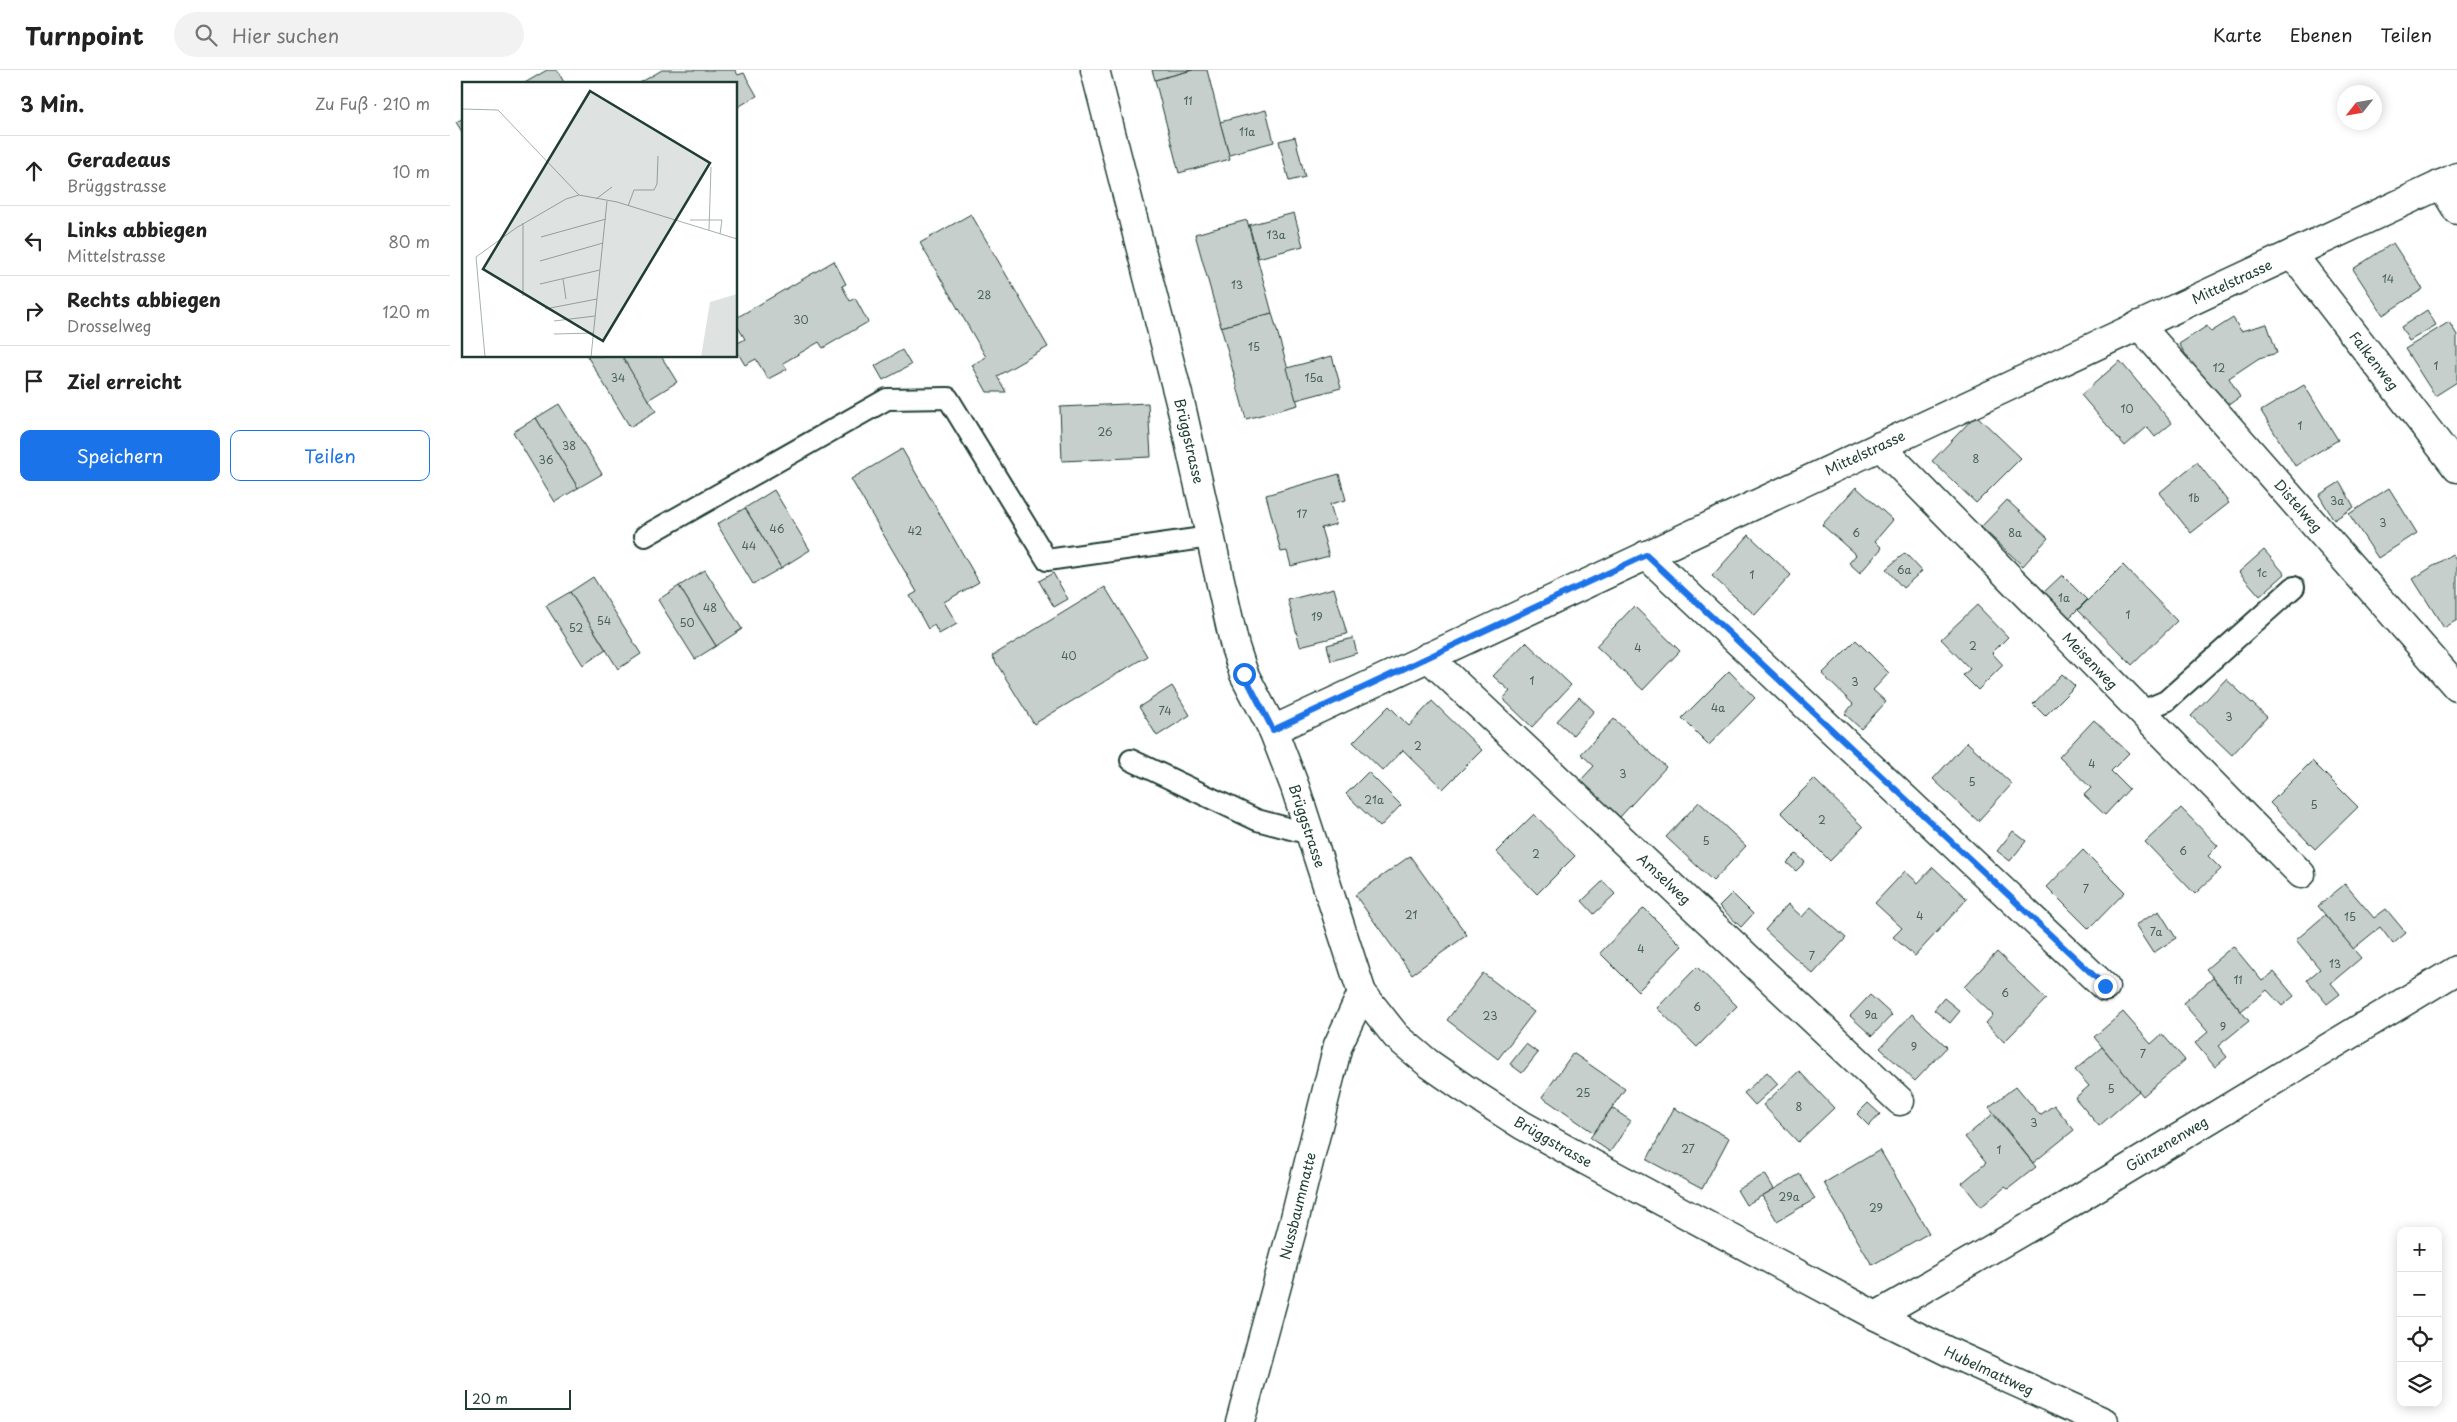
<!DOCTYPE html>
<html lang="de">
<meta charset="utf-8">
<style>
:root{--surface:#fff;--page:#f2f2f2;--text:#222;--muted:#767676;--line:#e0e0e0;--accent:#1a73e8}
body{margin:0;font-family:"Playpen Sans",sans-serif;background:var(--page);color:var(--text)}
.controls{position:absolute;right:15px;bottom:15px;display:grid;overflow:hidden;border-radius:10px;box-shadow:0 2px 12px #0003}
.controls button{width:45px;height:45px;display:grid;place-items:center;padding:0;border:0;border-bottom:1px solid var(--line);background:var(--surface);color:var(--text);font:25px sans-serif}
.compass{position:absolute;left:1887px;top:15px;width:45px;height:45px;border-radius:50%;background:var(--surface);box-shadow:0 2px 12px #0003;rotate:239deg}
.scale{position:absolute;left:15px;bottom:12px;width:106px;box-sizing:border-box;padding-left:5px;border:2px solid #1f3d34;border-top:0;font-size:14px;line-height:18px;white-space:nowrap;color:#1f3d34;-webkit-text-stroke:4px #fff;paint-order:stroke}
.stop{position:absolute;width:15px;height:15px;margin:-11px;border:4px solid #1a73e8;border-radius:50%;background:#fff}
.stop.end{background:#1a73e8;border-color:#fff;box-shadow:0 1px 5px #0008}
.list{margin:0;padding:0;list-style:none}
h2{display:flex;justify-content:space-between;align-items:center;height:65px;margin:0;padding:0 20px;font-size:21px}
h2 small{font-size:16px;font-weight:400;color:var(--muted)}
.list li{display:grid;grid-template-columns:32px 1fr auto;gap:15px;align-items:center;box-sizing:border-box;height:70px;padding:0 20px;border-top:1px solid var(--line)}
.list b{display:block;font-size:19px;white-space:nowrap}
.list p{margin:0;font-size:16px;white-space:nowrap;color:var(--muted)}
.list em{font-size:16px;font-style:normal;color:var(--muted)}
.actions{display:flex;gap:10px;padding:15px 20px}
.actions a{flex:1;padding:11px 0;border:1px solid var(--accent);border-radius:10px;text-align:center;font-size:18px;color:var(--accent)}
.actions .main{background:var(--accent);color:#fff}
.icon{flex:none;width:28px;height:28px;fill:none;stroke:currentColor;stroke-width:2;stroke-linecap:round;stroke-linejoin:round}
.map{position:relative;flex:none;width:2007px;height:1352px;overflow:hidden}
header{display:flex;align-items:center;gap:30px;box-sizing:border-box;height:70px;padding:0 25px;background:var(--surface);border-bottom:1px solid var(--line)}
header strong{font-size:24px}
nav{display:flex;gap:28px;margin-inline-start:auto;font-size:18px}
.search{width:350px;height:45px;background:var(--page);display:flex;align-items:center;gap:12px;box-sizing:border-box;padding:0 18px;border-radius:28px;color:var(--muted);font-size:19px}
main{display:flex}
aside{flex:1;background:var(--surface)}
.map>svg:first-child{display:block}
</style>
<header>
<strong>Turnpoint</strong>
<div class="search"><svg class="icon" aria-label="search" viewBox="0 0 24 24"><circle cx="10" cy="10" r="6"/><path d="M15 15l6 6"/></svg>Hier suchen</div>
<nav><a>Karte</a><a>Ebenen</a><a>Teilen</a></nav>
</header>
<main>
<aside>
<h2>3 Min.<small>Zu Fuß · 210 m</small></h2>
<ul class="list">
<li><svg class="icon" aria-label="ahead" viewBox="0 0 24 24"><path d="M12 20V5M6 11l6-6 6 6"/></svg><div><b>Geradeaus</b><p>Brüggstrasse</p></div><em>10 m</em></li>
<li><svg class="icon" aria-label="left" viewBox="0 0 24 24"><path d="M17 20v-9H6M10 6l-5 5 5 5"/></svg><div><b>Links abbiegen</b><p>Mittelstrasse</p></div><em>80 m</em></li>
<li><svg class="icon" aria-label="right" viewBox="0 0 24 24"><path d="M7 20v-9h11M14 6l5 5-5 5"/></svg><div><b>Rechts abbiegen</b><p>Drosselweg</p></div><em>120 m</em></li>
<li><svg class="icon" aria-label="arrive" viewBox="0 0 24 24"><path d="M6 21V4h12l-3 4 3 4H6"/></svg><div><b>Ziel erreicht</b></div></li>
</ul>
<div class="actions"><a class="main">Speichern</a><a>Teilen</a></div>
</aside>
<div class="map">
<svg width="2007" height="1352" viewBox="0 0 2007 1352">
<rect width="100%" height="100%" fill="#fff"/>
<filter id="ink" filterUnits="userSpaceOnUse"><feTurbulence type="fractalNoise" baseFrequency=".02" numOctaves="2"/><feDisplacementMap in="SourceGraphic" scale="10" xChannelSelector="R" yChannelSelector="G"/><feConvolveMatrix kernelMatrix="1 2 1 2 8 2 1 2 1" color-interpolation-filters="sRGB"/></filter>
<g filter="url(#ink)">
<g fill="#c7cfcc" stroke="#1f3d34">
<path d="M97,0H107L115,14H73Z"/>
<path d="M212,0H285L288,5L294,3L307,26L286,38V14H188Z"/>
<path d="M702,0H743L705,10Z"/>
<path d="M743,0H757L780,89L729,103L705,10Z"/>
<path d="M816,40L824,72L779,84L770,52Z"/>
<path d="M14,48V65L6,52Z"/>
<path d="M845,67L855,107L839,111L829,71Z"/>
<path d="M844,143L853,176L808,188L799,155Z"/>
<path d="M521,144L598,277L547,306L556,322H537L522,295L536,287L470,173Z"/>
<path d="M797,150L822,243L771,257L745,164Z"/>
<path d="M1943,173L1973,219L1933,245L1903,199Z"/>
<path d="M384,191L396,214L392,216L400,231L405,228L418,252L373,278L369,272L333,293L337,299L318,309L306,289L295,295L286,280V274L295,269L286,254V248Z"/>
<path d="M1977,240L1986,255L1959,271L1951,257Z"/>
<path d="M822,243L848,335L796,349L771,257Z"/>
<path d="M1783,248L1791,261L1817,254L1827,283L1809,288L1779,308L1790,327L1771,340L1729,274L1757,256L1761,262Z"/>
<path d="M1999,252L2007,265V312L1985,326L1955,279Z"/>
<path d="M452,280L461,295L433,310L425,296Z"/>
<path d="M137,286H172L206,341L180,357Z"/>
<path d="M172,286H211L227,312L198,330Z"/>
<path d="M882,286L891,318L846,330L837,298Z"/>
<path d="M1670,291L1722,353L1705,367L1697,357L1675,376L1631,325Z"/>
<path d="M1854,315L1888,370L1845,396L1811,341Z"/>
<path d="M698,333L701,387L612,391L610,337Z"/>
<path d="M109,334L152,404L128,418L86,348Z"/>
<path d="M1526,345L1571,388L1526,433L1482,391Z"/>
<path d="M86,348L128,418L105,432L63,362Z"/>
<path d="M452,379L529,512L494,532L507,554L489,564L484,555L478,559L460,526L467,522L401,409Z"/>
<path d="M1747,392L1779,433L1741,463L1709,423Z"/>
<path d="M889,404L896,430L880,434L886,454L871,458L879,486L841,496L837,481L831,482L816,425Z"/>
<path d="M1890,412L1904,437L1884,450L1869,425Z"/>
<path d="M1406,417L1443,450L1425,471L1432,478L1410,503L1399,493L1406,485L1372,455Z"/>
<path d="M1939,418L1967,463L1928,488L1899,444Z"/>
<path d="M324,420L360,480L331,498L295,438Z"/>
<path d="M1557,430L1598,468L1573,496L1531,457Z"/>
<path d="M295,438L331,498L303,514L267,454Z"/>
<path d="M1299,465L1341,505L1305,545L1262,506Z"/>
<path d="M1814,480L1835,504L1810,526L1789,502Z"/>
<path d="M1455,483L1472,501L1453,518L1436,499Z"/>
<path d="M2002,484L2007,492V550L1994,558L1963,509Z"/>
<path d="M1673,495L1727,551L1682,595L1628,540Z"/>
<path d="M255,500L292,559L266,576L229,516Z"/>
<path d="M603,503L618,529L604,537L589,511Z"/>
<path d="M1612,505L1637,530L1616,551L1591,525Z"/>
<path d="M143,507L191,584L168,599L120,522Z"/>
<path d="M229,516L266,576L245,589L208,530Z"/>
<path d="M655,517L697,586L584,654L542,586Z"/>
<path d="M884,518L897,564L850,576L838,530Z"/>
<path d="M120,522L156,580L133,595L96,536Z"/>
<path d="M1527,535L1558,567L1542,583L1553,595L1528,620L1513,605L1520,599L1491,569Z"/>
<path d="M1184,536L1230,581L1193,620L1146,576Z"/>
<path d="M903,568L907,583L881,591L877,575Z"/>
<path d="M1406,570L1439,603L1423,620L1436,632L1411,659L1395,644L1403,634L1372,604Z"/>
<path d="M1076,572L1121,615L1082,657L1053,629L1060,621L1043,606Z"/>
<path d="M1279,601L1305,628L1259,675L1232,648Z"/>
<path d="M1612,604L1625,616L1595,646L1583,634Z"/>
<path d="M1776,609L1817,647L1782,685L1741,646Z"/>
<path d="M722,616L740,645L707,666L689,637Z"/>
<path d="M1129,627L1144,641L1123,665L1107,651Z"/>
<path d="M982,631L1032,680L993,719L953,680L933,701L903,672L939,636L959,656Z"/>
<path d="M1164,649L1216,697L1170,747L1130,711L1144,696L1131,684Z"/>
<path d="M1644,650L1679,683L1661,701L1679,719L1655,745L1634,725L1641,718L1609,687Z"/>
<path d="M1517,672L1562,714L1528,751L1483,709Z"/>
<path d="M1862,691L1908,737L1865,779L1820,733Z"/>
<path d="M918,702L951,735L930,757L896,724Z"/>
<path d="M1364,709L1413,757L1380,791L1331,742Z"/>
<path d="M1249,732L1296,776L1263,811L1216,767Z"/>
<path d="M1731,738L1768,776L1758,786L1771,799L1745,824L1695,772Z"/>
<path d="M1084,744L1125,786L1087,824L1046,782Z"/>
<path d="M1563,761L1576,771L1560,791L1547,781Z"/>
<path d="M1633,780L1675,822L1639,859L1597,817Z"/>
<path d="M1346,784L1355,792L1346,801L1337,793Z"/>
<path d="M960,786L1017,865L962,904L905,825Z"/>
<path d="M1483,797L1517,829L1465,886L1443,867L1452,858L1425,833L1455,801L1468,813Z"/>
<path d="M1153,811L1165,824L1144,844L1132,831Z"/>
<path d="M1895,814L1924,848L1936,839L1956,863L1943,874L1930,857L1903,879L1868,836Z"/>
<path d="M1282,823L1303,844L1291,857L1269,836Z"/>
<path d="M1338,834L1352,847L1361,837L1396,868L1363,904L1315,860Z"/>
<path d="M1194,838L1232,876L1188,921L1150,883Z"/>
<path d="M1709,841L1726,868L1703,883L1685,855Z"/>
<path d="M1875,845L1911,888L1881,913L1890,924L1877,934L1857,910L1870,899L1846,870Z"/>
<path d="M1783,876L1812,911L1824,902L1844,926L1832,936L1817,920L1791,941L1756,899Z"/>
<path d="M1547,882L1596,929L1554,972L1536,953L1543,945L1514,917Z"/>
<path d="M1247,897L1287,936L1247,977L1207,938Z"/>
<path d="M1033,903L1084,942L1048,989L997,950Z"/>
<path d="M1763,908L1799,951L1768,976L1777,987L1765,997L1745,973L1758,962L1733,933Z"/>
<path d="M1420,925L1442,945L1422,966L1400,946Z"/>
<path d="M1494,928L1510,941L1500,953L1484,940Z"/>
<path d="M1673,942L1701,974L1712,964L1735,990L1693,1026L1644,967Z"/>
<path d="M1462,944L1497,977L1465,1011L1430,978Z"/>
<path d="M1076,974L1088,983L1072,1003L1060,994Z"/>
<path d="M1652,977L1689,1021L1649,1056L1625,1028L1639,1016L1625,1000Z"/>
<path d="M1123,983L1175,1019L1144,1063L1092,1027Z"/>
<path d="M1349,1001L1384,1038L1348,1072L1313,1035Z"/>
<path d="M1317,1002L1328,1014L1305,1035L1294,1023Z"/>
<path d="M1566,1016L1590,1045L1604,1035L1624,1060L1583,1093L1539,1037Z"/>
<path d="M1418,1033L1430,1044L1419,1056L1407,1044Z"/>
<path d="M1162,1038L1181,1051L1160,1082L1140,1068Z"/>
<path d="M1224,1038L1279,1068L1252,1119L1197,1090Z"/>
<path d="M1543,1044L1586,1097L1558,1119L1555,1117L1531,1137L1512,1113L1536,1093L1515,1067Z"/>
<path d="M1430,1080L1479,1163L1422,1195L1374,1113Z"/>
<path d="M1315,1104L1324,1119L1296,1135L1287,1120Z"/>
<path d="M1350,1104L1365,1129L1327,1151L1312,1126Z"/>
</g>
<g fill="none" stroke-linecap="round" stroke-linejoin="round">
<defs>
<g id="service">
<path d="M195,466L437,329L498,328L597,490L760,467"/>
<path d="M1690,642L1716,631L1844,517"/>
<path d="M681,690L807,750L860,764"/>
</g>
<g id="minor">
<path d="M645,0L732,340L785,577L794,604L823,660L845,717L912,923L946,966L978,993L1014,1018L1072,1055L1135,1090L1426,1246L1499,1282L1654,1352"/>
<path d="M1991,114L2007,140"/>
<path d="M1842,184L2007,398"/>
<path d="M1689,255L2007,617"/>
<path d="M1430,376L1851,804"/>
<path d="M1196,485L1655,917"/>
<path d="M978,587L1450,1031"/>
<path d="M823,660L2007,107"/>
<path d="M1426,1246L1614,1137L2007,900"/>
<path d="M790,1352L843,1156L888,975L912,923"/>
</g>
</defs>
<use href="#service" stroke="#1f3d34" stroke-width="24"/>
<use href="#minor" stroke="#1f3d34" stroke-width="31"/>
<use href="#service" stroke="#fff" stroke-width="20"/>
<use href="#minor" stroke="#fff" stroke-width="28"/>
</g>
</g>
<g fill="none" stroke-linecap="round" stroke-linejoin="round" filter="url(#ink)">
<path stroke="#1a73e8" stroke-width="6" d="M794,604L823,660L1196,485L1655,916"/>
</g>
<g text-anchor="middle" stroke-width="4" stroke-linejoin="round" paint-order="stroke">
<g font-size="11" fill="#49625a">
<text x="738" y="35">11</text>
<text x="797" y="66">11a</text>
<text x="826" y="169">13a</text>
<text x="1938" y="213">14</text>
<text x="787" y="219">13</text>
<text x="534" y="229">28</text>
<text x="351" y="254">30</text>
<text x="804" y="281">15</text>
<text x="1986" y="300">1</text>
<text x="1769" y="302">12</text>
<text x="168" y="312">34</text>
<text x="864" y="312">15a</text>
<text x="1677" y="343">10</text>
<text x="1850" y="360">1</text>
<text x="655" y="366">26</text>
<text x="119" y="380">38</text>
<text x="1526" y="393">8</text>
<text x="96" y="394">36</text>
<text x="1744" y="432">1b</text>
<text x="1887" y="435">3a</text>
<text x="852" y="448">17</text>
<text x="1933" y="457">3</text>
<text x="327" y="463">46</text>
<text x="465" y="465">42</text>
<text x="1406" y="467">6</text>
<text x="1565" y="467">8a</text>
<text x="299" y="480">44</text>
<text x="1454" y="504">6a</text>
<text x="1812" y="507">1c</text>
<text x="1302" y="509">1</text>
<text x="1614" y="532">1a</text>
<text x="260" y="542">48</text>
<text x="1678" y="549">1</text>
<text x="867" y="551">19</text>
<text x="154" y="555">54</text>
<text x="237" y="557">50</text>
<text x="126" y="562">52</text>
<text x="1523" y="580">2</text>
<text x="1188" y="582">4</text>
<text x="619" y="590">40</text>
<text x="1082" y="615">1</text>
<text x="1405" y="616">3</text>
<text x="1268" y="642">4a</text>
<text x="715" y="645">74</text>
<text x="1779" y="651">3</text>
<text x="968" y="680">2</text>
<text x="1642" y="698">4</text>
<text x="1173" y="708">3</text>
<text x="1522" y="716">5</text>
<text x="924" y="734">21a</text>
<text x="1864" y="739">5</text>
<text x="1372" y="754">2</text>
<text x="1256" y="775">5</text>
<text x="1733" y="785">6</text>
<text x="1086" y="788">2</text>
<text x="1636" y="823">7</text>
<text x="961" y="849">21</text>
<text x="1470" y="850">4</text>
<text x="1900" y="851">15</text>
<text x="1706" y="866">7a</text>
<text x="1191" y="883">4</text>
<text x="1362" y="890">7</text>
<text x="1885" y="898">13</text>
<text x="1788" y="914">11</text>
<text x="1555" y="927">6</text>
<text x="1247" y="941">6</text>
<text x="1421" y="949">9a</text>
<text x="1040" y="950">23</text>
<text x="1773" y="961">9</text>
<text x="1464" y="981">9</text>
<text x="1693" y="988">7</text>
<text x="1661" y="1023">5</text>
<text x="1133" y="1027">25</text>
<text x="1349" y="1041">8</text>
<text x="1584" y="1057">3</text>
<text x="1238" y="1083">27</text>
<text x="1549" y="1084">1</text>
<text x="1339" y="1131">29a</text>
<text x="1426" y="1142">29</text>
</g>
<g font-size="14" fill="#1f3d34" stroke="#fff">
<text transform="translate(1782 212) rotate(-25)" y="5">Mittelstrasse</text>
<text transform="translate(1924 291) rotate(52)" y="5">Falkenweg</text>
<text transform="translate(739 371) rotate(77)" y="5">Brüggstrasse</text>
<text transform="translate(1415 383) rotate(-25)" y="5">Mittelstrasse</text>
<text transform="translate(1848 436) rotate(49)" y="5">Distelweg</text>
<text transform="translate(1640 591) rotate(46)" y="5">Meisenweg</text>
<text transform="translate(857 756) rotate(72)" y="5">Brüggstrasse</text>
<text transform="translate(1214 809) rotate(43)" y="5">Amselweg</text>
<text transform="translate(1103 1072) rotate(30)" y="5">Brüggstrasse</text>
<text transform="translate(1717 1074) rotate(-31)" y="5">Günzenenweg</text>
<text transform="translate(848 1136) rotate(-76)" y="5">Nussbaummatte</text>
<text transform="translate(1539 1301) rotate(25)" y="5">Hubelmattweg</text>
</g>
</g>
<g transform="translate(12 12)">
<rect width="275" height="275" fill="#fff"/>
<path d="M275,212V275H239L248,220Z" fill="#dee3e2"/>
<path fill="none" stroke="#a5b1ae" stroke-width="1" d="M0,27L36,28L117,113M134,117L150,105M166,124L172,108H192L195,102L196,74M228,138H260L258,152M247,148L249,85M79,155L144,137M78,179L141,161M101,197L104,217M78,202L138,188M61,214V141M83,227L135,217M92,239L133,234M92,252L132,251M23,275L14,175L54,146L104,117L117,113L155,120L275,157M129,275L145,119"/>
<path fill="#1f3d34" fill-opacity="0.15" stroke="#1f3d34" stroke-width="2.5" d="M128,9L248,81L141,259L21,187Z"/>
<rect width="275" height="275" fill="none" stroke="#1f3d34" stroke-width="2.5"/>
</g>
</svg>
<div class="controls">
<button>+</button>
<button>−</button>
<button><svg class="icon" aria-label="locate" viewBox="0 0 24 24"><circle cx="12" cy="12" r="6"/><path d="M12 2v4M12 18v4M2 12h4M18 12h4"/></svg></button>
<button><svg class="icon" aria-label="layers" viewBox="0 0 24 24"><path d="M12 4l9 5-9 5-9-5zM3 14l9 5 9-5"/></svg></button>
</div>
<svg class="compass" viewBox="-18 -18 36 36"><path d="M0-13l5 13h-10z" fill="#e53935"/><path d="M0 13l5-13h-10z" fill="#767676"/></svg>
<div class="scale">20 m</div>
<div class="stop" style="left:794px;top:604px"></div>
<div class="stop end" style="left:1655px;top:916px"></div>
</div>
</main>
